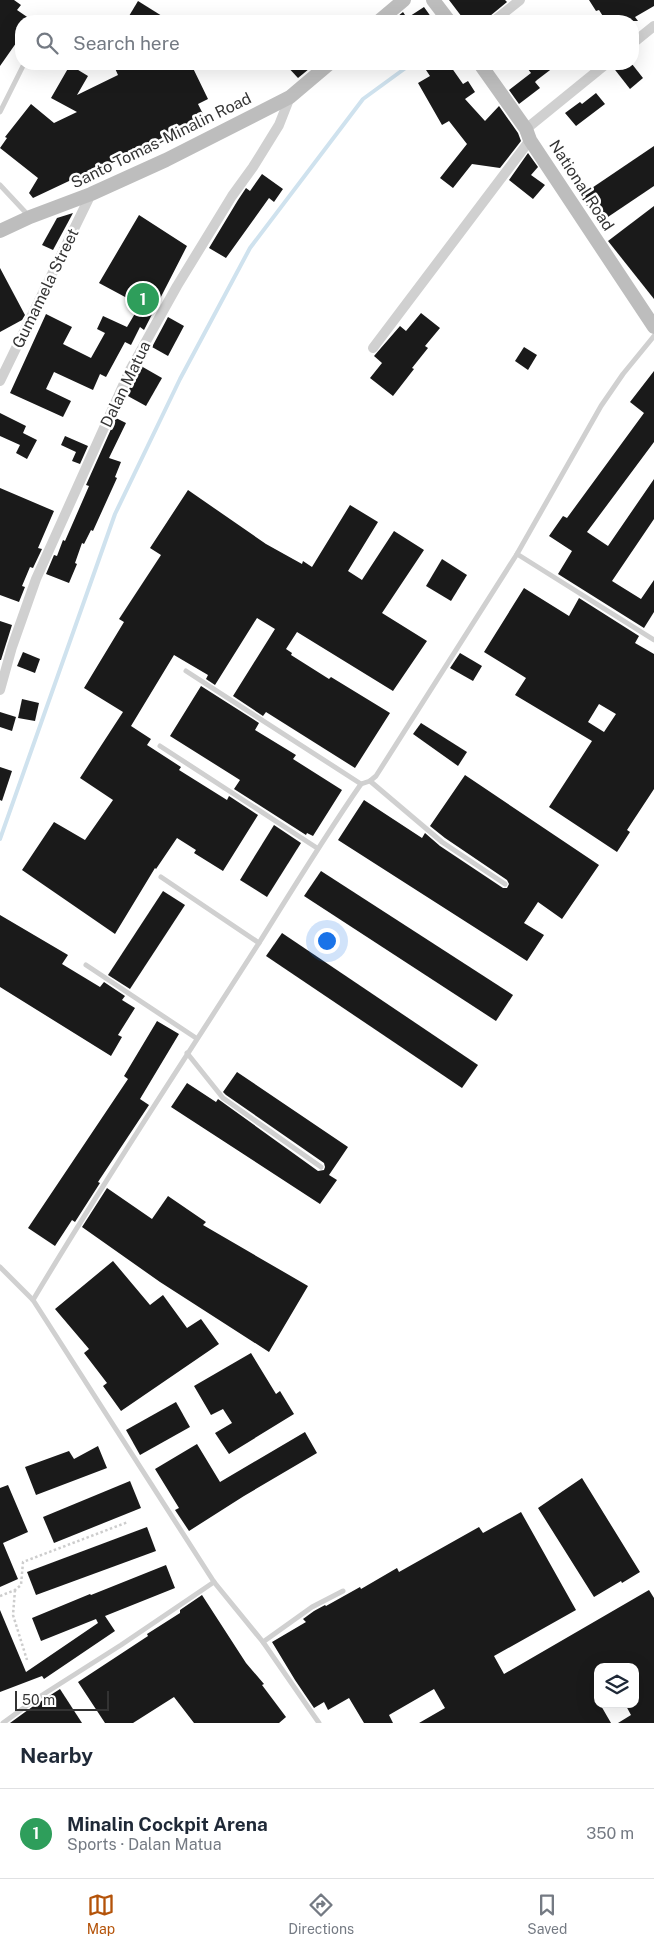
<!DOCTYPE html>
<meta charset="utf-8">
<style>
:root{--surface:#fff;--page:#f2f2f3;--text:#1f2937;--muted:#747a83;--line:#e0e1e3;--accent:#b45309}
body{margin:0;font-family:"Public Sans",sans-serif;background:var(--page);color:var(--text)}
.controls{position:absolute;right:15px;bottom:15px;display:grid;overflow:hidden;border-radius:10px;box-shadow:0 5px 20px #0002}
.controls button{width:45px;height:45px;display:grid;place-items:center;padding:0;border:0;border-bottom:1px solid var(--line);background:var(--surface);color:var(--text);font:25px sans-serif}
.scale{position:absolute;left:15px;bottom:12px;width:94px;box-sizing:border-box;padding-left:5px;border:2px solid #333;border-top:0;font-size:14px;line-height:18px;white-space:nowrap;color:#333;-webkit-text-stroke:4px #fff;paint-order:stroke}
.you{position:absolute;left:326px;top:940px;width:18px;height:18px;margin:-12px;border:4px solid #fff;border-radius:50%;background:#1a73e8;box-shadow:0 0 0 8px #1a73e833}
.badge{display:grid;place-items:center;width:32px;height:32px;border-radius:50%;background:var(--accent);color:#fff;font-size:16px;font-weight:700}
.pin{position:absolute;translate:-50% -50%;border:2px solid #fff;box-shadow:0 1px 5px #0006}
.list{margin:0;padding:0;list-style:none}
h2{display:flex;justify-content:space-between;align-items:center;height:65px;margin:0;padding:0 20px;font-size:21px}
h2 small{font-size:16px;font-weight:400;color:var(--muted)}
.list li{display:grid;grid-template-columns:32px 1fr auto;gap:15px;align-items:center;box-sizing:border-box;height:90px;padding:0 20px;border-top:1px solid var(--line)}
.list b{display:block;font-size:19px;white-space:nowrap}
.list p{margin:0;font-size:16px;white-space:nowrap;color:var(--muted)}
.list em{font-size:16px;font-style:normal;color:var(--muted)}
.icon{flex:none;width:28px;height:28px;fill:none;stroke:currentColor;stroke-width:2;stroke-linecap:round;stroke-linejoin:round}
.map{position:relative;flex:none;width:654px;height:1723px;overflow:hidden}
.search{position:absolute;background:var(--surface);box-shadow:0 5px 20px #0002;left:15px;right:15px;top:15px;height:55px;display:flex;align-items:center;gap:12px;box-sizing:border-box;padding:0 18px;border-radius:20px;color:var(--muted);font-size:19px}
.sheet{height:155px;background:var(--surface)}
nav{display:flex;justify-content:space-around;align-items:center;box-sizing:border-box;height:70px;border-top:1px solid var(--line);background:var(--surface);font-size:14px;color:var(--muted)}
nav a{display:grid;justify-items:center;gap:2px}
nav .on{color:var(--accent)}
.map>svg:first-child{display:block}
</style>
<div class="map">
<svg width="654" height="1723" viewBox="0 0 654 1723">
<rect width="100%" height="100%" fill="#fff"/>
<g fill="none" stroke-linecap="round" stroke-linejoin="round">
<g stroke="#cfe2ee" stroke-width="4">
<path d="M456,21L464,15"/>
<path d="M0,839L115,514L180,379L250,248L363,99L411,64"/>
</g>
</g>
<g fill="#1a1a1a" fill-rule="evenodd">
<path d="M0,0H14L21,5L17,10L33,21H21V36L0,66Z"/>
<path d="M449,0H505L507,2L490,16L487,21H465Z"/>
<path d="M589,0H654V6L635,17L638,21H606L599,10L596,11Z"/>
<path d="M138,1L170,21H126Z"/>
<path d="M424,7L434,21H392L403,12L407,18Z"/>
<path d="M113,64H191L208,99L198,104L205,118L87,175L86,173L33,198L29,193L38,178L0,148L7,138L5,137L31,104L54,123L77,112L51,98L70,65L88,76L77,95L118,75Z"/>
<path d="M285,64H315L298,78Z"/>
<path d="M435,64H449L463,84L468,81L475,92L465,99L485,121L499,106L518,133L521,141L500,168L472,164L453,188L440,178L467,144L449,121L442,125L418,83L430,76L426,70Z"/>
<path d="M524,64H558L537,80L535,82L540,88L519,104L509,90L531,73Z"/>
<path d="M613,64H632L643,78L630,89L612,66Z"/>
<path d="M596,93L605,104L576,126L565,113L580,102L582,104Z"/>
<path d="M654,146V186L599,223L580,196Z"/>
<path d="M528,153L538,167L531,175L545,185L533,199L509,180Z"/>
<path d="M262,174L283,189L274,202L269,198L226,258L209,248L238,200L246,188L250,191Z"/>
<path d="M654,206V299L608,241Z"/>
<path d="M73,213L53,250L42,245L57,218Z"/>
<path d="M139,215L187,246L144,330L140,327L131,345L125,342L106,377L100,374L93,390L54,372L46,389L71,401L63,417L10,393L46,314L72,327L63,344L91,358L105,333L97,329L103,316L127,327L140,305L99,283Z"/>
<path d="M0,268L25,315L22,320L0,332Z"/>
<path d="M421,313L440,328L425,346L428,348L412,368L414,369L393,396L370,378L382,363L374,356L400,326L406,331Z"/>
<path d="M168,317L184,326L168,356L152,347Z"/>
<path d="M524,347L537,355L528,370L515,361Z"/>
<path d="M141,366L162,378L146,406L126,395Z"/>
<path d="M654,371V442L587,532L608,546L654,479V519L612,581L641,599L654,580V612L644,628L558,574L572,551L549,536L563,516L567,518L644,413L630,402Z"/>
<path d="M0,413L26,426L23,433L37,440L27,459L16,453L20,445L0,436Z"/>
<path d="M116,418L126,423L109,458L121,462L115,477L117,478L93,531L91,530L84,544L82,543L75,563L77,564L69,583L46,574L54,555L57,556L63,540L65,541L89,486L86,485Z"/>
<path d="M65,436L88,446L80,464L72,461L76,452L61,445Z"/>
<path d="M0,488L54,511L38,548L42,549L33,568L30,567L22,586L25,587L19,602L0,595Z"/>
<path d="M188,490L266,544L302,564L303,561L312,567L350,505L378,522L348,571L362,580L394,531L424,550L382,613L427,641L393,691L297,632L286,649L292,653L291,655L329,679L331,677L390,713L355,768L266,712L263,716L233,696L275,629L257,618L215,685L206,679L208,675L174,655L131,726L151,739L147,745L181,767L179,770L227,800L229,796L258,815L223,871L194,853L196,850L177,838L156,869L155,868L115,934L22,870L54,822L85,840L113,800L80,778L123,712L84,688L124,622L119,619L161,555L150,548Z"/>
<path d="M442,559L467,575L451,601L426,586Z"/>
<path d="M524,588L569,616L579,598L639,636L635,643L654,654V789L627,830L630,832L617,852L549,807L592,741L515,695L526,678L484,652ZM599,704L616,714L604,732L588,722Z"/>
<path d="M0,621L12,625L1,660H0Z"/>
<path d="M23,652L40,659L35,673L17,666Z"/>
<path d="M460,653L482,666L473,681L450,668Z"/>
<path d="M201,686L259,723L255,730L296,755L293,759L342,790L313,836L307,833L306,835L234,789L240,780L170,736Z"/>
<path d="M22,699L39,703L35,721L18,718Z"/>
<path d="M0,712L16,717L12,731L0,727Z"/>
<path d="M421,723L467,752L458,766L413,734Z"/>
<path d="M0,767L12,771L2,801L0,800Z"/>
<path d="M465,775L599,865L562,919L538,902L524,923L544,935L527,961L338,840L364,800L422,838L425,833L440,846L503,888H507L509,884L507,880L445,838L430,826Z"/>
<path d="M274,825L301,843L267,897L240,880Z"/>
<path d="M321,871L513,995L496,1021L304,896Z"/>
<path d="M163,891L185,905L130,989L108,975Z"/>
<path d="M0,915L68,955L62,964L100,987L104,982L125,996L122,1000L135,1008L118,1035L122,1037L111,1056L0,987Z"/>
<path d="M282,933L478,1065L462,1088L266,956Z"/>
<path d="M157,1021L179,1034L140,1099L149,1105L98,1182L100,1183L75,1222L72,1220L55,1246L28,1228L128,1079L124,1076Z"/>
<path d="M237,1072L348,1147L329,1175L337,1180L320,1204L171,1107L187,1083L216,1102L218,1099L318,1171L324,1170L325,1167L324,1163L226,1095L223,1092Z"/>
<path d="M107,1188L152,1219L168,1196L206,1222L203,1225L308,1286L269,1352L160,1282L82,1227Z"/>
<path d="M113,1261L150,1305L163,1295L187,1328L201,1319L219,1344L121,1411L103,1386L107,1383L84,1353L89,1349L55,1309Z"/>
<path d="M251,1353L276,1394L280,1391L294,1414L229,1454L215,1433L232,1423L223,1409L211,1415L194,1386Z"/>
<path d="M176,1402L190,1427L140,1455L126,1430Z"/>
<path d="M305,1432L317,1453L244,1496L189,1531L175,1510L179,1508L155,1469L197,1444L220,1482Z"/>
<path d="M98,1446L107,1468L36,1495L25,1467L69,1451L74,1459Z"/>
<path d="M582,1478L640,1572L622,1583L621,1581L594,1597L538,1508Z"/>
<path d="M130,1481L141,1508L54,1543L43,1517Z"/>
<path d="M8,1485L28,1532L3,1543L18,1579L0,1587V1488Z"/>
<path d="M521,1512L576,1610L494,1656L504,1674L649,1590L654,1598V1723H618L631,1715L625,1704H635V1667H598V1704H600L611,1723H419L445,1708L434,1689L389,1715L393,1723H364L349,1698L328,1710L324,1702L314,1708L295,1680L272,1642L306,1622L303,1619L314,1611L325,1605L326,1606L360,1587L361,1589L397,1568L399,1572L479,1527L483,1533Z"/>
<path d="M147,1527L156,1551L36,1595L27,1572Z"/>
<path d="M166,1565L175,1588L105,1616L115,1631L44,1679L42,1676L0,1692V1610L26,1672L98,1623L96,1619L41,1641L32,1618L90,1594L91,1595Z"/>
<path d="M202,1595L246,1663L264,1684L262,1685L286,1717L279,1723H194L174,1697L133,1723H105L78,1682L148,1636L147,1634L180,1613V1610Z"/>
<path d="M60,1689L82,1723H10L32,1707Z"/>
</g>
<g fill="none" stroke-linecap="round" stroke-linejoin="round">
<g stroke="#cdcdcd" stroke-width="2.5" stroke-dasharray="2.5 2.5" stroke-linecap="butt">
<path d="M15,1590L13,1615L27,1660"/>
<path d="M0,1596L15,1590L21,1585L23,1562L128,1522"/>
</g>
<g stroke="#d0d0d0" stroke-width="5">
<path d="M0,112L24,64"/>
<path d="M0,185L28,215"/>
<path d="M517,554L654,640"/>
<path d="M186,671L361,784"/>
<path d="M160,746L317,848"/>
<path d="M370,781L442,842L505,884"/>
<path d="M161,877L259,943"/>
<path d="M86,965L196,1038"/>
<path d="M187,1053L223,1098L321,1167"/>
<path d="M0,1267L33,1300L214,1582L263,1642L319,1723"/>
<path d="M33,1300C105,1179 183,1062 259,943C292,890 325,836 361,784L370,781L376,776L517,554L601,406L623,374L654,336"/>
<path d="M263,1642L312,1607L343,1591"/>
<path d="M3,1723L36,1699L121,1645L214,1582"/>
</g>
<g stroke="#d0d0d0" stroke-width="10">
<path d="M494,21L520,0"/>
<path d="M633,43L654,26"/>
<path d="M526,129L606,64"/>
<path d="M373,348L530,140"/>
<path d="M0,381L91,194"/>
<path d="M0,690L12,647L36,579L130,370L177,286L232,196L253,167L279,125L290,97"/>
</g>
<g stroke="#bdbdbd" stroke-width="14">
<path d="M433,0L449,21"/>
<path d="M379,21L404,0"/>
<path d="M480,64L526,129L530,140L654,327"/>
<path d="M0,231L30,217L91,194L166,160L290,97L329,64"/>
</g>
</g>
<g text-anchor="middle" stroke-width="5" stroke-linejoin="round" paint-order="stroke">
<g font-size="16" fill="#333" stroke="#fff">
<text transform="translate(161 140) rotate(-26)" y="6">Santo Tomas-Minalin Road</text>
<text transform="translate(582 185) rotate(57)" y="6">National Road</text>
<text transform="translate(45 288) rotate(-64)" y="6">Gumamela Street</text>
<text transform="translate(125 384) rotate(-64)" y="6">Dalan Matua</text>
</g>
</g>
</svg>
<div class="controls">
<button><svg class="icon" aria-label="layers" viewBox="0 0 24 24"><path d="M12 4l9 5-9 5-9-5zM3 14l9 5 9-5"/></svg></button>
</div>
<div class="scale">50 m</div>
<div class="you"></div>
<div class="pin badge" style="left:143px;top:299px;background:#2e9e5b">1</div>
<div class="search"><svg class="icon" aria-label="search" viewBox="0 0 24 24"><circle cx="10" cy="10" r="6"/><path d="M15 15l6 6"/></svg>Search here</div>
</div>
<section class="sheet">
<h2>Nearby<small></small></h2>
<ul class="list">
<li><span class="badge" style="background:#2e9e5b">1</span><div><b>Minalin Cockpit Arena</b><p>Sports · Dalan Matua</p></div><em>350 m</em></li>
</ul>
</section>
<nav>
<a class="on"><svg class="icon" aria-label="map" viewBox="0 0 24 24"><path d="M3 6l6-2 6 2 6-2v14l-6 2-6-2-6 2zM9 4v14M15 6v14"/></svg>Map</a>
<a><svg class="icon" aria-label="directions" viewBox="0 0 24 24"><path d="M12 3l9 9-9 9-9-9zM9 14v-3h6M13 9l2 2-2 2"/></svg>Directions</a>
<a><svg class="icon" aria-label="saved" viewBox="0 0 24 24"><path d="M7 4h10v16l-5-4-5 4z"/></svg>Saved</a>
</nav>
